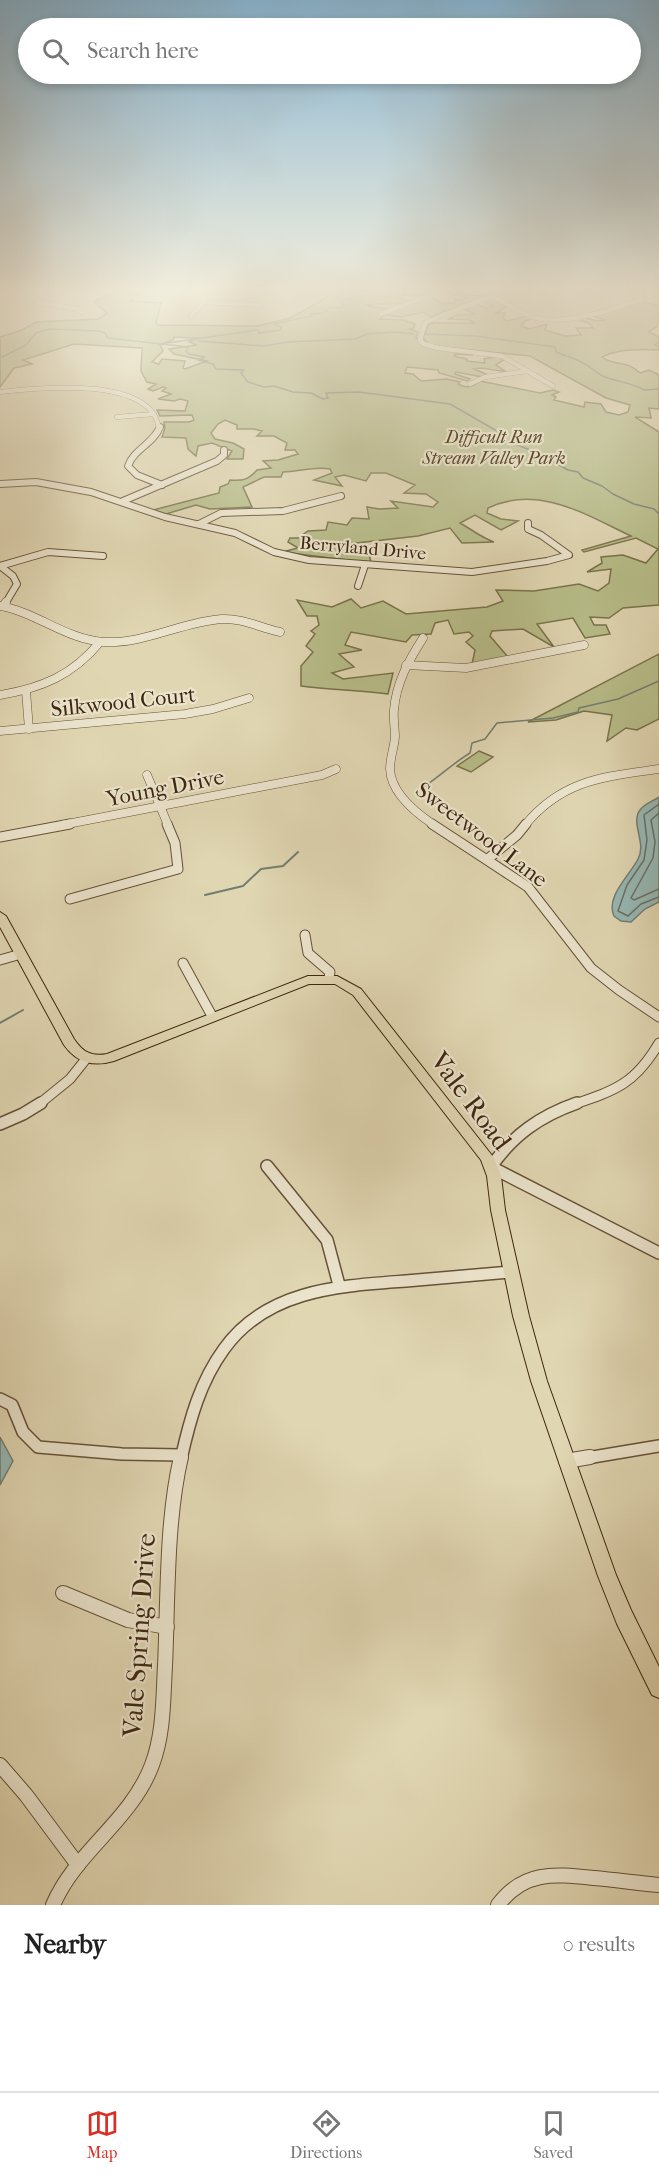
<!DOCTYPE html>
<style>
:root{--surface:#fff;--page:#f6f6f6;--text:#222;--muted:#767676;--line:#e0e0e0;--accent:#d93025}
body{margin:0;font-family:"IM FELL French Canon",serif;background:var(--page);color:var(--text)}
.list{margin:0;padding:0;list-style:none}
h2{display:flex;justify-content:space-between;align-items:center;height:78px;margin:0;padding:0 24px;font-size:26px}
h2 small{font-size:20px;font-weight:400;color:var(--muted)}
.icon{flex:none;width:33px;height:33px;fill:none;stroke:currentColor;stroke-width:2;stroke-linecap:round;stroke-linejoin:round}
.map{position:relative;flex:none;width:659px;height:1905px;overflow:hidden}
.search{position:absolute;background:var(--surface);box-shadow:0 3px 9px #0003;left:18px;right:18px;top:18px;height:66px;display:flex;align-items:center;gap:15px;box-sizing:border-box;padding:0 21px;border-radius:33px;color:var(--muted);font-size:22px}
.sheet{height:186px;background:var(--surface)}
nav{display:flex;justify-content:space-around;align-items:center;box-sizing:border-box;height:84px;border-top:2px solid var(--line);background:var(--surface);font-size:16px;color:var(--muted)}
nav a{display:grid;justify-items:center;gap:3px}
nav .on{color:var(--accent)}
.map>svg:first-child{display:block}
</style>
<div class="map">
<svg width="659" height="1905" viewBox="0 0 659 1905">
<rect width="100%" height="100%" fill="#e0d6b2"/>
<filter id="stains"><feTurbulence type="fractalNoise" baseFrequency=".00333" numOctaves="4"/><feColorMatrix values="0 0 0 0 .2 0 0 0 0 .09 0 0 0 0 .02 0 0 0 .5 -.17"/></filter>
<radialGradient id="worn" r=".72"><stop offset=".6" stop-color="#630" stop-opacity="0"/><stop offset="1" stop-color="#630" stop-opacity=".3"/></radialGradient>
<g fill="#b7bd89" stroke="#7a724c" stroke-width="1.5" fill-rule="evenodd">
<path d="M335,290H440L423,296L403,295L399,298L411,301C396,307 382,302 367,305C390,314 406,304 430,296L442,303H455V300L470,298L440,292L453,290L469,295L484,296L431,317L424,312L401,317L385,315L380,319L403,320L415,324L414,328L410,329L418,332L416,337C425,352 453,350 468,352L473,355L455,354L454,356L467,359V361L485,363L484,359L498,356L505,359L496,365L505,371C494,372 486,366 474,369L488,375L482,377L456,372L455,374L470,379L467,381L439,373L438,370L407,367L405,373L413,374L421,381L447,379L460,382L458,384C468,390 472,385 480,381L540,393L553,390L559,392L552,395L556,397L554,400L584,407L585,402L601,404L606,412L619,415L628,412L630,405L606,398L530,356L443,347L429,344L423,338L428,326L431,323H474L469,320L448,319L457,315L475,314L462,308L475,304L487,308L493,306L481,301L492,297L509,305L496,313H505L503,318L507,321L527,316L534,318L525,321L521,326L529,329L547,324L545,330L565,336L581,335L576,328H593L589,323L573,318C584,314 595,324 605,320L587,314L637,301L659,306V325L649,332L659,337V342L655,345L659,346V350C642,349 617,349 602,357C616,367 626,359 640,373L649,370L659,375V409L649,408L651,418L635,417L659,432V605L623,608L609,618L590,617L594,625H606L610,634L585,638L573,618L537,624L554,647L523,629L492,631L490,636L508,657L472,664L475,650L466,642L473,636L469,632L454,634L448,620L435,623L431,634L412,635L406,642L351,632L345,645L362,650L339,654L354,667L332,673L343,679L393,673L388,694C359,690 330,690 301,686V666L313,652L306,646L315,634L311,631L319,625L317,616H307L297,600L332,607L351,599L361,608L383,601L406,614L487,607L503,601L496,590L534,591L579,584L598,591L609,583L611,569L587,572L602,563L601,557L623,555L646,563L658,549L636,538L584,552L582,550L631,536C586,515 539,484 488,508L487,513L501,519L518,521L501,530L475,515L460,523C471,529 482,538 494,542L462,543L450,528L418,536L348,544L346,554L369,553L371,563L282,552L298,548L288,542L290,538H298L308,531L326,530L328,522L347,525L352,518L369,519L367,507L379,509L398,508L391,501L433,507L438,502L426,494L404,493L415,485L386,473H371L366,481L344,475L335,477L342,486L314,480L332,473L330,469C314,466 299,472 283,472L281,477H264L243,487L252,507L210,509L196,505L166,514L153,510L219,493L220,487L228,484L230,480C243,481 248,480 257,470L271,468L263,461L278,460L298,454L295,450H285L287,443L274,436H257L262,431L254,429H237V425L225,420L218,424L211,433L215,439L233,443L244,449L243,459H227L232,451L212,443L198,446L196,456L188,449L186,438L162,437L165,428L164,422H189L194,420L192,415L160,416L157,410L185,411L188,401L180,399L174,401L158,399L171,394L162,391L166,388L163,387L153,391L148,389L156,384L147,382L141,371L142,348L74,344L23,360L32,364L14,368L0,387V337L22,330L36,322L98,319L107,313L94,302L115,291L140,293L130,301L161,303L156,323L159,325L258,326L290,318L321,301ZM174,337L197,338L189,342L197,345L169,349L174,354L207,361L185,369L183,368L185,361L162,359L159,364L152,362L163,351L160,345L173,340Z"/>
<path d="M659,654V719L637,730L626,728L607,741L612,715L584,711L556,720L528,722Z"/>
<path d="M479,751L493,757L471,772L457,766Z"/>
</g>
<g fill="#96b7b4" stroke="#737d72" stroke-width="1.5">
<path d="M659,797V902L645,909L631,922L621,921L614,916C605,897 630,875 638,859C647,843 630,823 640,810C644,804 653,801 659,797Z"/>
<path d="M0,1437L13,1461L0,1485Z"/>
</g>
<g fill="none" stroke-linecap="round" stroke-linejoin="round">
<g stroke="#6a6e62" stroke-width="1.5">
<path d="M659,804L644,815L647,840L644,860L627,885L618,911L628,916L641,904L659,897"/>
<path d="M659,813L651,820L655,842L653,858L631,898L634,900L659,889"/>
</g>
<g stroke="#737d72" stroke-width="1.5">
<path d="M425,334L476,336L555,347L556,352C565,356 575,358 583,363C590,366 596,373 603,376C614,381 636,384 644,390L659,389"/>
<path d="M198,341L264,346L288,342L355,339L367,334L396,332L414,334"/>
<path d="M167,343L258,330L259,333L281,330V327L273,324L312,316L310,314L324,313L330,307L340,308L344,305L341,301L376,293L379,290"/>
<path d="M0,358L26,345L36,333L50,329L99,331L105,333L108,338L188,347L186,351L189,354L205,357L198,360L213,364L216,369L244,370L241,373L248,382L264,387L274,386L293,392L311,393L323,399L328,398L326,393L359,392L450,404L497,431V434L503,436L505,440L540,454L568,470L578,472L583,478L602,486L613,494L634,504L654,509L659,514"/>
<path d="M414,793C434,782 450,765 470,753L472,743L485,739L497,723L553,718L578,712L579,708L618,699L659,681"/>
</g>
<g stroke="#737d72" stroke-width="2">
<path d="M205,895L243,886L261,869L283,866L298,852"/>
<path d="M0,1023L23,1010"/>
</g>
<defs>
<g id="minor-far5">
<path d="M41,290L35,297L37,302L78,309L82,313"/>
<path d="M506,290L428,321L425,323L420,340L424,344L438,348L502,356L553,386"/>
<path d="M610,290L644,298"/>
<path d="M490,296C506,301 520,314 536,318C571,326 626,305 659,293"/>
<path d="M203,302L260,305"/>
<path d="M381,314L444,290"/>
<path d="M191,316L201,306L206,290"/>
<path d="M470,384L485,377L528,371"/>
<path d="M0,392C37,388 152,375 159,429"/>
<path d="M117,417L154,414"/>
</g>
<g id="minor-far4">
<path d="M160,427C153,444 134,449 128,466L137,475L162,485"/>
<path d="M0,484L36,482L91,492L165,517L235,533L274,552L309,560L472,572L547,561L569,555L541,535L528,529V523"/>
<path d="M123,501L217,461L224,455V450"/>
<path d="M199,524L221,513L283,511L341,496"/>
<path d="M0,566L48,552L103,556"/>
<path d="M0,566L13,576L17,584L5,604"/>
<path d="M358,586L365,565"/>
</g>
<g id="minor-far3">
<path d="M0,606C36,612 67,640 104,642C145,644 181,622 222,619C242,618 261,628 280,632"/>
<path d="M3,606L6,602"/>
<path d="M423,638C409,660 396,683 394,710C393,719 395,728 395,737C394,748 390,758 390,769C391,793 416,813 434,825"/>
<path d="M406,665L466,668L584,645"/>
<path d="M26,691L29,729"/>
<path d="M0,695C42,688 73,675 100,642"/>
<path d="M0,731L185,714L213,709L249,698"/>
<path d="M147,775L168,825"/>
<path d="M62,825L322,775L336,769"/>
<path d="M525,825C563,779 604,777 659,769"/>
</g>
<g id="minor-far2">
<path d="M432,824L528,887L591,968L619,990L659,1017"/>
<path d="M0,837L70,824"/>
<path d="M489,858L517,835L526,824"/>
<path d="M70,899L178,869L175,843L167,824"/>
<path d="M305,935L308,953L330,972L329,978"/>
<path d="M0,960L21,954"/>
<path d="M183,963L212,1016"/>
<path d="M38,1105L70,1079L86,1059"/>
<path d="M572,1105C616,1090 635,1084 659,1043"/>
</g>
<g id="minor-far1">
<path d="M577,1103C540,1116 513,1135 491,1167L659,1253"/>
<path d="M0,1124L23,1114L41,1103"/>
<path d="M267,1166L327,1240L339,1285"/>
<path d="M0,1399L12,1405L23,1432L38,1447L122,1454L181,1455"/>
<path d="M181,1459C190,1419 200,1382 224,1349C267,1289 340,1286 406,1281C441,1278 476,1275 511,1272"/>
<path d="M581,1459L659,1446"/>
</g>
<g id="minor">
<path d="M566,1461L590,1457"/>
<path d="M63,1593L128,1620L167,1627"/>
<path d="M0,1765L26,1795L78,1865"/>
<path d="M53,1905C76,1851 131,1821 152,1765C164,1733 163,1699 165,1666C168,1600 166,1521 181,1457"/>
<path d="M498,1905C524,1870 555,1874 594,1878C616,1880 637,1883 659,1885"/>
</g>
<path id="major" d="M0,912L6,916L74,1039C83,1052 91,1057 107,1054L308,976H337L361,989L494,1158L501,1176L505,1210L529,1316L547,1381L616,1575L631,1610L659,1667V1698L652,1695L617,1624L598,1576L531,1381L513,1316L491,1210L487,1176L481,1160L353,995L335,984H309L114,1061C93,1067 77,1063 64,1045L0,927Z"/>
</defs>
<use href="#minor-far5" stroke="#665238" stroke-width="5"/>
<use href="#minor-far4" stroke="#665238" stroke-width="8"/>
<use href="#minor-far3" stroke="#665238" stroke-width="9"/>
<use href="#minor-far2" stroke="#665238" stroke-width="11"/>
<use href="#minor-far1" stroke="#665238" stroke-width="14"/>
<use href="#minor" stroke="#665238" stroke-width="16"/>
<use href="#major" stroke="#3e2610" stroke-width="2"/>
<use href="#minor-far5" stroke="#ebe4cd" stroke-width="4.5"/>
<use href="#minor-far4" stroke="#ebe4cd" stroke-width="6"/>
<use href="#minor-far3" stroke="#ebe4cd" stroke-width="8"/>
<use href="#minor-far2" stroke="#ebe4cd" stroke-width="9"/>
<use href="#minor-far1" stroke="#ebe4cd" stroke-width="11"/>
<use href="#minor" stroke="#ebe4cd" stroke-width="14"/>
<use href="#major" fill="#e0d6b2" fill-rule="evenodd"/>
</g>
<linearGradient id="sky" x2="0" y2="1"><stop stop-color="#87b5d3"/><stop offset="0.52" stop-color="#f1eddc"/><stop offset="1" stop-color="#f1eddc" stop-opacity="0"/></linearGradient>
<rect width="659" height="556" fill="url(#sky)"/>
<g text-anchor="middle" stroke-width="4.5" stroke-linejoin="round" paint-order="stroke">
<g font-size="18" font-style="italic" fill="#5c4c2e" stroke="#ebe4cd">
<text x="494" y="443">Difficult Run<tspan x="494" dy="21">Stream Valley Park</tspan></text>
</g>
<g font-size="18" fill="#3e2610" stroke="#ebe4cd">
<text transform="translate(363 548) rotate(5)" y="6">Berryland Drive</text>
</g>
<g font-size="22" fill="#3e2610" stroke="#ebe4cd">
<text transform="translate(123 701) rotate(-6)" y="8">Silkwood Court</text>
<text transform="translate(165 787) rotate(-11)" y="8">Young Drive</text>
<text transform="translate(482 834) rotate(37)" y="8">Sweetwood Lane</text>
</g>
<g font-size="27" fill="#3e2610" stroke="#ebe4cd">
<text transform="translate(471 1101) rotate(53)" y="9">Vale Road</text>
<text transform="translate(139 1635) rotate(-86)" y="9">Vale Spring Drive</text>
</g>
</g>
<rect width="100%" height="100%" filter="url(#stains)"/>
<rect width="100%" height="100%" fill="url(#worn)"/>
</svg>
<div class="search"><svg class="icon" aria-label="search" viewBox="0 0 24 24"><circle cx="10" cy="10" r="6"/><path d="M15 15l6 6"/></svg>Search here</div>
</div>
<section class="sheet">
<h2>Nearby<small>0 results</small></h2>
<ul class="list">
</ul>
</section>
<nav>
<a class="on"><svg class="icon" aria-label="map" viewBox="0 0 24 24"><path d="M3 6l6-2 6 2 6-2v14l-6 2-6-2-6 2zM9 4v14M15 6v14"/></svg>Map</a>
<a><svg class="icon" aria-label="directions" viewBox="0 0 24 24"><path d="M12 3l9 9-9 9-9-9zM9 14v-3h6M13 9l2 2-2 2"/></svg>Directions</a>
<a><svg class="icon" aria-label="saved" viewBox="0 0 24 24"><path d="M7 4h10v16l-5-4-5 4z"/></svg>Saved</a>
</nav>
